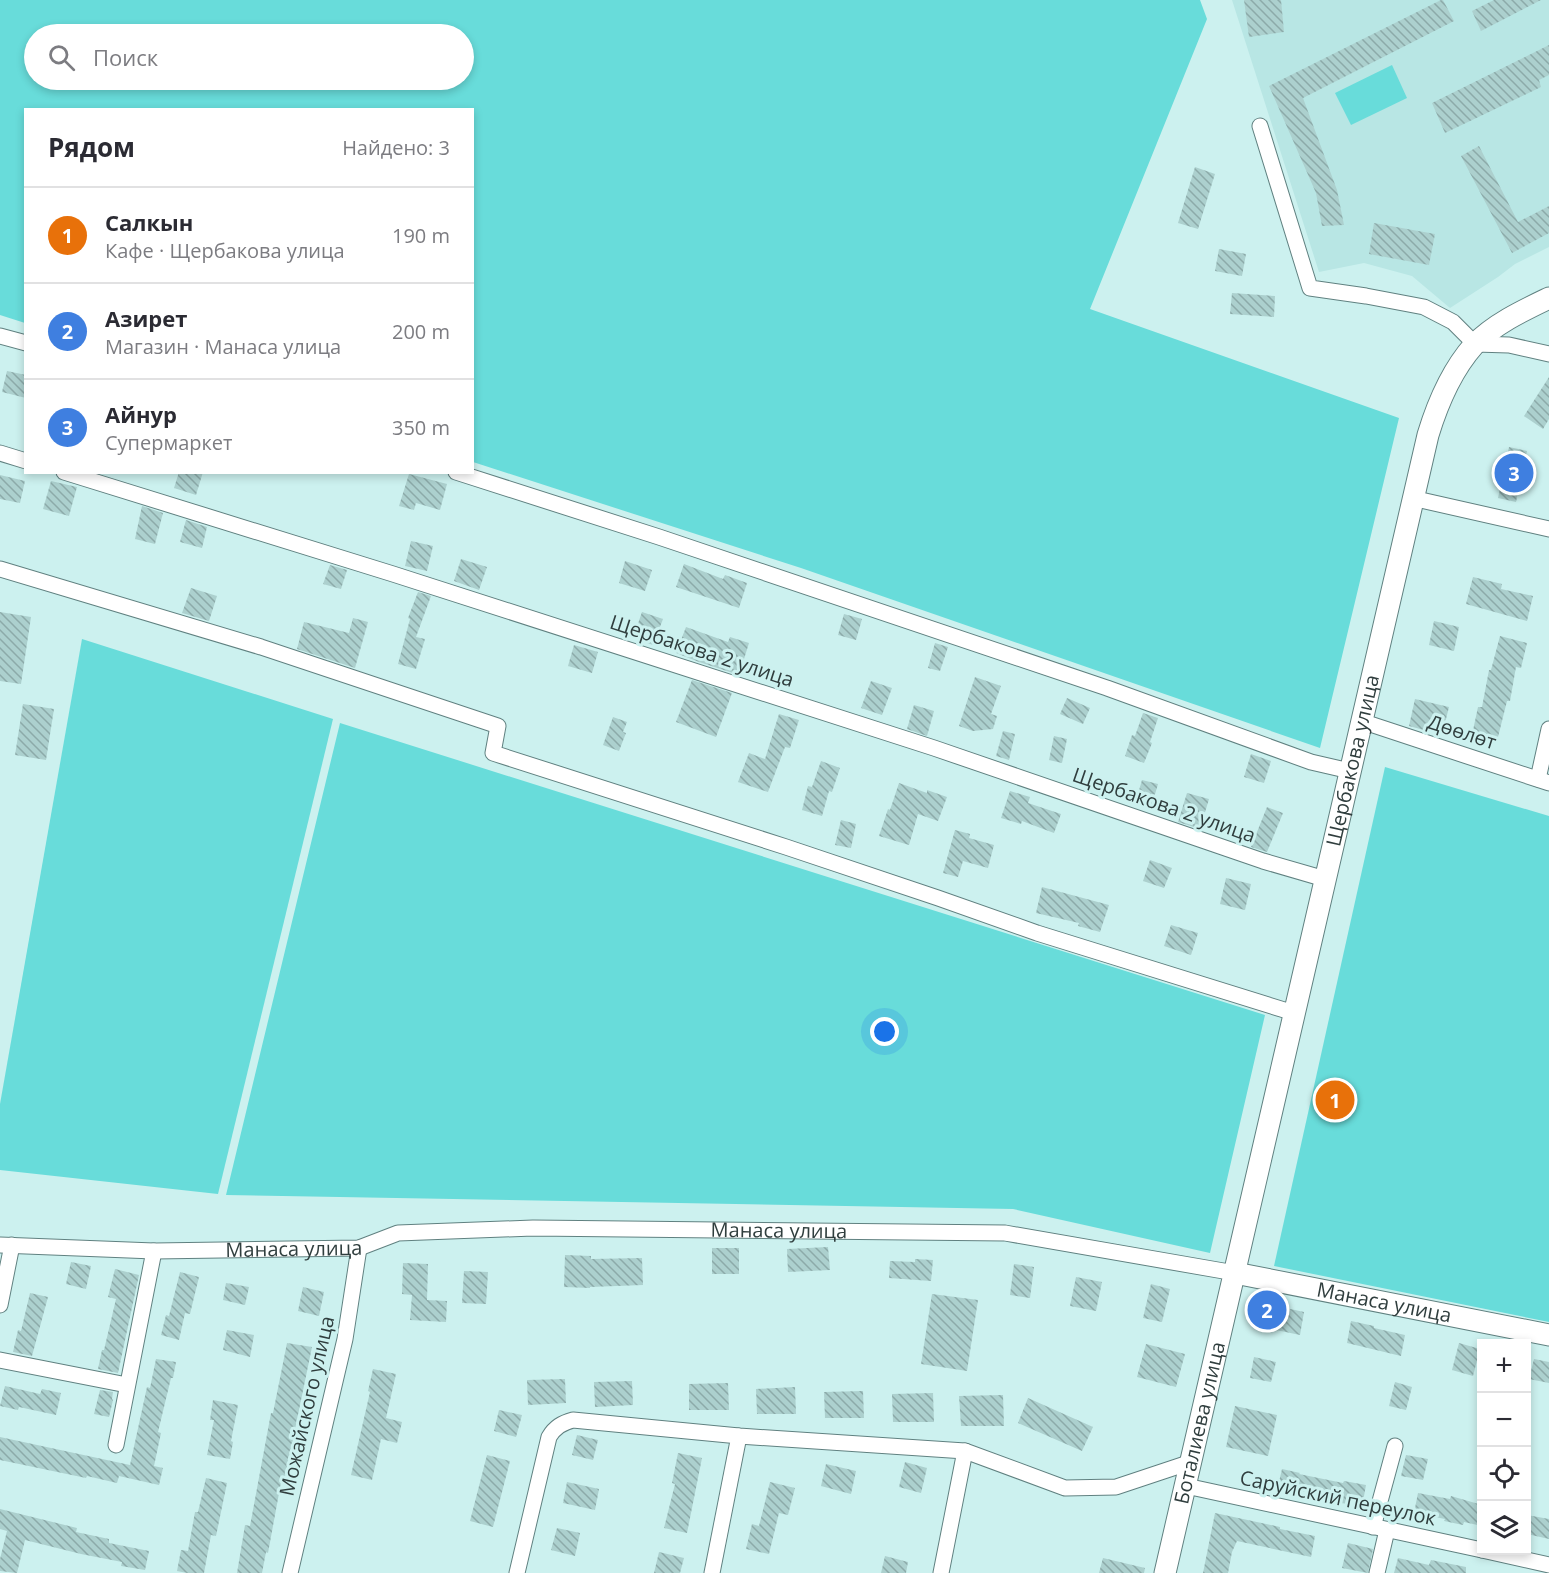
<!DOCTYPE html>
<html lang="ru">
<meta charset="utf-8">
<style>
:root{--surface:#fff;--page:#f7f7f7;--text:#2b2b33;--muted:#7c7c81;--line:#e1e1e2;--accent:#d93025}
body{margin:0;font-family:"Open Sans",sans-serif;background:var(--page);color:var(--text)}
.controls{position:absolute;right:18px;bottom:18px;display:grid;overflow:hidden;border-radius:0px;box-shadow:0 3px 9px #0003}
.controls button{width:54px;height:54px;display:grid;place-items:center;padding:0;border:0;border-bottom:2px solid var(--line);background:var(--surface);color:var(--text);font:30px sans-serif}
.you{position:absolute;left:885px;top:1032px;width:21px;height:21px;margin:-15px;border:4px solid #fff;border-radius:50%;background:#1a73e8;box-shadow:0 0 0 9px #1a73e833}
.badge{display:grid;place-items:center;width:39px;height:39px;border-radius:50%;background:var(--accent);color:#fff;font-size:20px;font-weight:700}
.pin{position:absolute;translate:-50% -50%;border:3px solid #fff;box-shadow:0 2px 6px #0006}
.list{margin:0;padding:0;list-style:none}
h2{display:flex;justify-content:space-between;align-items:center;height:78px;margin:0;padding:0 24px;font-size:26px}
h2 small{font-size:20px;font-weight:400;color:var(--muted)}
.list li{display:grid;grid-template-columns:39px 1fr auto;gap:18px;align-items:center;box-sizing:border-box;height:96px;padding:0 24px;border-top:2px solid var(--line)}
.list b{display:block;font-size:22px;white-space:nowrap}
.list p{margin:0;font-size:20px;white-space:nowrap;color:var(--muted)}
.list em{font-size:20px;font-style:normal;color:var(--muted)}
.icon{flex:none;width:33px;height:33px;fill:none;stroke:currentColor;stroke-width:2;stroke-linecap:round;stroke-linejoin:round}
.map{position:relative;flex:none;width:1549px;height:1573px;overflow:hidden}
.search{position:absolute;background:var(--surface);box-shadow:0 3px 9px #0003;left:24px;top:24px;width:450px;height:66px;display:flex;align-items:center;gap:15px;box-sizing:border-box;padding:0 21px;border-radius:33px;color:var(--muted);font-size:22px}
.panel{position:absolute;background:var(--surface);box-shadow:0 3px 9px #0003;left:24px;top:108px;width:450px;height:366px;border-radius:0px}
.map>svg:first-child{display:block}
</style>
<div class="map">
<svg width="1549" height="1573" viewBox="0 0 1549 1573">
<defs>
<pattern id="building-back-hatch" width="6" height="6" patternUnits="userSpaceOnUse" patternTransform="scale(1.5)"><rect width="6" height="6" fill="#acd0ce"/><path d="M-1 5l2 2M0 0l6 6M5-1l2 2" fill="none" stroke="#8caaa9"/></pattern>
</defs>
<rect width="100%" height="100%" fill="#ccf1ef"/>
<path fill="#b8e6e4" d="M1232,0H1549V247L1515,264L1498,277L1450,308L1412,276L1364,263L1319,272Z"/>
<g fill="#68dcda" fill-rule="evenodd">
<path d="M0,0H1200L1207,19L1090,309L1399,418L1320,748L801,568L473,462L472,110H26L25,323L0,315ZM464,34V80H34V34Z"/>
<path d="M1392,65L1407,98L1351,125L1335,93Z"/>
<path d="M82,639L333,719L218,1194L0,1170V1104Z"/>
<path d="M340,723L1265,1015L1210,1253L1013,1209L226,1195Z"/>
<path d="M1385,767L1549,816V1322L1274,1266Z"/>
</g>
<g fill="url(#building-back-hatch)">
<path d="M1244,0H1281L1284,32L1249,37Z"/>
<path d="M1441,0H1443L1454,21L1303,98L1337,190L1344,225L1322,226L1316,193L1269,86Z"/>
<path d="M1494,0H1541L1481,31L1472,11Z"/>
<path d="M1549,45V75L1539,80L1541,87L1445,133L1432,103Z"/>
<path d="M1479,146L1518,222L1549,206V233L1512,253L1461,156Z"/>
<path d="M1195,167L1215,174L1198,229L1178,223Z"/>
<path d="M1374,223L1435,234L1429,265L1369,254Z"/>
<path d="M1219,249L1246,254L1242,276L1215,271Z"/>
<path d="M1232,293L1275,296L1274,317L1230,314Z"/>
<path d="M7,371L26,375V398L2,392Z"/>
<path d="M1549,377V419L1543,429L1524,416Z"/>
<path d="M1509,447L1527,451L1516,502L1498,498Z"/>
<path d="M179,472H203L196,495L174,488Z"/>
<path d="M409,474L447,484L440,510L416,503L414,510L399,506Z"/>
<path d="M0,475L25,481L20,503L0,499Z"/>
<path d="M51,481L77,487L69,516L43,509Z"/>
<path d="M142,506L163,513L155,544L135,539Z"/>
<path d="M186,520L207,527L202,548L180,542Z"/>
<path d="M411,541L433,546L427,571L405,566Z"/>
<path d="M461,559L487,567L479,590L454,581Z"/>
<path d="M625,561L652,570L645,591L619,583Z"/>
<path d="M684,564L723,579L725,575L747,583L739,608L676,587Z"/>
<path d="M330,565L347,570L341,589L323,584Z"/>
<path d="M1473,577L1502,584L1501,589L1533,596L1527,621L1466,604Z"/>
<path d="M191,588L217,596L209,621L182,613Z"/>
<path d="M418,592L431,596L416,637L425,639L416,669L398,664L410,619L408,618Z"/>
<path d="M0,612L31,617L21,684L0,681Z"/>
<path d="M642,612L663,619L653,645L633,638Z"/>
<path d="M844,614L862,619L856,640L838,635Z"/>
<path d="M353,618L368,622L355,668L297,649L304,622L349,633Z"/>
<path d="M1434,621L1459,627L1454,651L1429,645Z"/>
<path d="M686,627L728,642L730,637L749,643L739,675L699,662L676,653Z"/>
<path d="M1500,636L1527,643L1521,668L1516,667L1510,701H1507L1497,741L1472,735L1478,707H1482L1489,670H1491Z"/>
<path d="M935,643L948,647L940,671L928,668Z"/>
<path d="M574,645L598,652L592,673L568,666Z"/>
<path d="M975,677L1001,686L991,714L997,716L993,729L973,731L959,726Z"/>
<path d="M692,680L732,693L716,737L676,722Z"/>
<path d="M871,681L892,688L882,715L861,708Z"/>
<path d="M1067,698L1090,708L1083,724L1060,714Z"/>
<path d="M1415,699L1449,707L1442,735L1409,726Z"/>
<path d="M23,704L54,709L46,760L15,755Z"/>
<path d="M914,705L934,711L927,736L907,729Z"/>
<path d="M1143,713L1158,718L1150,742L1152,743L1144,763L1125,756L1132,735L1135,736Z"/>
<path d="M779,714L799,720L790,748L785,747L768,792L738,782L749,753L765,759Z"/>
<path d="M613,717L627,722L623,732L626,733L619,751L603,745Z"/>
<path d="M1003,731L1015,734L1009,760L996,756Z"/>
<path d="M1054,736L1067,739L1062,763L1049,760Z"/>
<path d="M1251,754L1271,761L1264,783L1244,777Z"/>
<path d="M821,761L840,768L832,792L829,791L822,816L802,810L808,786L812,787Z"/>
<path d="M1142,780L1158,784L1151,808L1135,804Z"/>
<path d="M899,783L927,793V790L947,797L938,821L918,814L909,845L879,836L888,809L890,810Z"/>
<path d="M1010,791L1030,797L1028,803L1061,814L1054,833L1022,821L1021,824L1001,818Z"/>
<path d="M1187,793L1209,799L1200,829L1178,822Z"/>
<path d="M1267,807L1283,813L1267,852L1251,847Z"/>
<path d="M841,820L856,824L851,848L835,845Z"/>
<path d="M955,830L970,834L969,838L994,845L988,868L963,861L958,877L943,873Z"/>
<path d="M1150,860L1172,868L1164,888L1143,881Z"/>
<path d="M1226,878L1251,884L1245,910L1220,904Z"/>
<path d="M1042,887L1109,905L1100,932L1078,926L1079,923L1036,913Z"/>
<path d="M1171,925L1198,933L1191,955L1164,946Z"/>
<path d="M828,1247L830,1270L788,1272L787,1249Z"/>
<rect x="712" y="1248" width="27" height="26"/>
<path d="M565,1255L591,1256V1259L642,1258L643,1285L590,1287V1288L564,1287Z"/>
<path d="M915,1259L933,1260L931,1281L889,1278L890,1261L915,1262Z"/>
<path d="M71,1262L91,1266L86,1289L66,1284Z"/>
<path d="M403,1263L428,1264L427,1300L447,1301L446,1322L410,1320L412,1295L402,1294Z"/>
<path d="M1014,1264L1034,1267L1030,1298L1010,1295Z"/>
<path d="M115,1269L139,1275L118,1373L98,1369L102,1350H104L116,1299L108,1297Z"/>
<path d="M464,1271L488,1272L486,1304L462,1303Z"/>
<path d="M180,1272L199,1277L190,1314L185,1313L179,1340L161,1335L166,1315L169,1316Z"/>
<path d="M1076,1277L1102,1282L1096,1311L1070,1306Z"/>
<path d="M226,1283L249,1287L245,1305L223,1300Z"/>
<path d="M1151,1284L1170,1289L1162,1322L1143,1318Z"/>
<path d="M303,1287L324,1292L319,1316L298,1311Z"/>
<path d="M30,1293L48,1297L32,1356L13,1352L18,1330L21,1331Z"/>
<path d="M932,1294L978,1300L967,1371L921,1364Z"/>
<path d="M1281,1307L1304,1312L1300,1335L1276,1330Z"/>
<path d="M1351,1321L1374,1326V1328L1405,1335L1401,1356L1347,1343Z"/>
<path d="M227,1330L254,1335L250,1357L223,1350Z"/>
<path d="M287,1343L312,1347L285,1478L282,1477L268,1553L266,1552L262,1573H237L245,1525L250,1526L271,1413H273Z"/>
<path d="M1459,1343L1480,1349L1473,1376L1452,1370Z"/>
<path d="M1146,1344L1185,1354L1176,1387L1137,1377Z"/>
<path d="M1254,1357L1276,1362L1271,1382L1250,1378Z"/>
<path d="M156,1359L176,1362L173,1378H171L158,1432L161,1433L154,1466L163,1468L159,1485L119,1476L117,1483L87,1476L86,1478L0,1460V1437L130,1465L147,1387L150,1388Z"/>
<path d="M1534,1359L1549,1362V1383L1529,1379Z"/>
<path d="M373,1369L396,1374L386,1418L402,1422L397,1443L381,1439L372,1480L351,1475L370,1392L368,1391Z"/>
<path d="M565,1379L566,1403L528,1405L527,1380Z"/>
<path d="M632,1381L633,1405L595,1407L594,1382Z"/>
<path d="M1395,1382L1412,1387L1406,1410L1389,1406Z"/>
<path d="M728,1383L729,1410H689V1384Z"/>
<path d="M5,1386L40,1394L42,1389L61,1393L56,1415L19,1407L18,1410L0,1406Z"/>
<path d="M795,1387L796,1414H757L756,1389Z"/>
<path d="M100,1390L113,1392L112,1399L113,1400L109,1417L94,1414Z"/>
<path d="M863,1391L864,1418H825L824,1392Z"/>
<path d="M933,1393L934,1422H893L892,1394Z"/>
<path d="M1003,1395L1004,1426H961L959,1396Z"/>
<path d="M1028,1398L1093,1427L1082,1451L1018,1423Z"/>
<path d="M213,1400L238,1405L231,1441L233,1442L230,1459L207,1455L214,1420H210Z"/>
<path d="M1235,1406L1277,1415L1268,1456L1226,1447Z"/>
<path d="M499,1410L522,1415L516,1437L494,1431Z"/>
<path d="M577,1435L598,1440L593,1460L572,1455Z"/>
<path d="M678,1453L702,1458L687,1533L664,1528L675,1484L672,1483Z"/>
<path d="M487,1455L510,1461L493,1527L470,1521Z"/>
<path d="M1406,1455L1428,1459L1423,1480L1401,1476Z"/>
<path d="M905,1462L927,1468L921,1493L899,1487Z"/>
<path d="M826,1464L856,1471L851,1494L821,1486Z"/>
<path d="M1282,1469L1300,1473L1299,1474L1343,1483L1344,1481L1366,1485L1362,1507L1316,1498L1317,1494L1278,1486Z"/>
<path d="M206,1478L227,1483L216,1536L211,1535L204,1573H187L177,1571L181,1550L188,1551L195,1512H198Z"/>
<path d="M567,1482L599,1489L595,1510L563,1503Z"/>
<path d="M770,1482L795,1488L788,1515L779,1513L769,1554L746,1549L752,1524L759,1526Z"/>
<path d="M1418,1493L1450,1499L1451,1496L1482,1505V1526L1464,1522L1463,1525L1444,1521L1445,1519L1414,1513Z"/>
<path d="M0,1509L77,1528L76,1532L109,1539V1543L149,1551L145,1570L121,1566L122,1562L81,1554L25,1540L17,1573L0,1571V1559L7,1531L0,1529Z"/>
<path d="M1215,1513L1280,1527V1529L1315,1536L1311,1557L1237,1541L1232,1552L1228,1573H1203Z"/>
<path d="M1527,1515L1549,1519V1539L1527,1534Z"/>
<path d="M557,1528L580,1533L575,1556L551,1550Z"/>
<path d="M1348,1543L1373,1549L1368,1573L1342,1568Z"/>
<path d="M659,1552L684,1558L680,1573H654Z"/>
<path d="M885,1556L908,1562L906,1573H881Z"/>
<path d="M1103,1558L1145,1568L1144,1573H1099Z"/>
<path d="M1398,1558L1429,1565L1431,1560L1466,1567V1573H1394Z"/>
</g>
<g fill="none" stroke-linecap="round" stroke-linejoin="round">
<defs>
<g id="street">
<path d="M1260,126L1310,288L1366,296L1424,307L1453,322L1475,344L1509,345L1549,354"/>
<path d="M0,336L26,343"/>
<path d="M0,453L26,461"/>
<path d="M64,472L393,574L934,748L1263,861L1325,879"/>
<path d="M456,472L659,537L1107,688L1311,762L1350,771"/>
<path d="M1412,498L1549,529"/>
<path d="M0,569L261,647L498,726L493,753L786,847L938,898L1037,933L1294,1013"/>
<path d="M1361,721L1549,783"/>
<path d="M1538,779L1549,729"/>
<path id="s1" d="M0,1245L154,1251L359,1248L398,1233L533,1228L1005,1233L1235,1273"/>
<path d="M0,1305L12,1245"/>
<path d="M0,1360L127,1385"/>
<path d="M116,1445L154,1251"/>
<path d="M965,1451L1065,1488L1116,1487L1191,1462"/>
<path d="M1186,1486L1482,1550"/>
<path d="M1373,1527L1395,1446"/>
<path d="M1482,1550L1549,1565"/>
<path d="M290,1573L345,1339L359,1248"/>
<path d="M517,1573L549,1437C555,1427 562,1423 573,1420L739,1436L965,1451L941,1573"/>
<path d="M712,1573L739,1436"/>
<path d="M1377,1573L1387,1530"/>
</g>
<g id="secondary">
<path id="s2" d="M1235,1273L1549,1335"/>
<path id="s3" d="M1165,1573L1428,435C1438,402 1451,371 1474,345C1494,324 1524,310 1549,298"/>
</g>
</defs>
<use href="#street" stroke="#608180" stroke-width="17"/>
<use href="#secondary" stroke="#608180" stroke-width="23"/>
<use href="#street" stroke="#fff" stroke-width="15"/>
<use href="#secondary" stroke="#fff" stroke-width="21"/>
</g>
<g text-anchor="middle" stroke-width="6" stroke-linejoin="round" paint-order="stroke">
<g font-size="20" fill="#303e3e" stroke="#ccf1ef">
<text transform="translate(702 651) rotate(18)" y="7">Щербакова 2 улица</text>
<text transform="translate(1462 732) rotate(18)" y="7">Дөөлөт</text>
<text dy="7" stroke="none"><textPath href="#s3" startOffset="834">Щербакова улица</textPath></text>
<text transform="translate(1164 805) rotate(19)" y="7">Щербакова 2 улица</text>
<text dy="7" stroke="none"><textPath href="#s1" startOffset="782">Манаса улица</textPath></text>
<text dy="7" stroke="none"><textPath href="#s1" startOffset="294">Манаса улица</textPath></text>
<text dy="7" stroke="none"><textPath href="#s2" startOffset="152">Манаса улица</textPath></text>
<text transform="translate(307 1406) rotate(-77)" y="7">Можайского улица</text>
<text dy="7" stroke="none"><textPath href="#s3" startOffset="154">Боталиева улица</textPath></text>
<text transform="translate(1338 1498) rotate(12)" y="7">Саруйский переулок</text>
</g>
</g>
</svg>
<div class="controls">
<button>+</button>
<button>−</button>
<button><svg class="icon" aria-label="locate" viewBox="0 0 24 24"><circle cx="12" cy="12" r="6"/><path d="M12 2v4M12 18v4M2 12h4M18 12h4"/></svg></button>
<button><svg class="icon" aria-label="layers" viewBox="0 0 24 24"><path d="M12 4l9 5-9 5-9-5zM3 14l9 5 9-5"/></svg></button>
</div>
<div class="you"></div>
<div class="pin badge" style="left:1335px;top:1100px;background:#e8710a">1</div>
<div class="pin badge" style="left:1267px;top:1310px;background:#3f7fe0">2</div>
<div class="pin badge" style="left:1514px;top:473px;background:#3f7fe0">3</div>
<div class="search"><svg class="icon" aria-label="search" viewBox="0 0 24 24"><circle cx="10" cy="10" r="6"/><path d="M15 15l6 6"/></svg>Поиск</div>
<section class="panel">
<h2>Рядом<small>Найдено: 3</small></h2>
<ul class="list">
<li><span class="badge" style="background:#e8710a">1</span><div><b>Салкын</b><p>Кафе · Щербакова улица</p></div><em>190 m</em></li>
<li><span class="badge" style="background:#3f7fe0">2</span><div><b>Азирет</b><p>Магазин · Манаса улица</p></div><em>200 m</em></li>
<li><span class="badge" style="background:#3f7fe0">3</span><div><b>Айнур</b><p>Супермаркет</p></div><em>350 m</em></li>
</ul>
</section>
</div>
